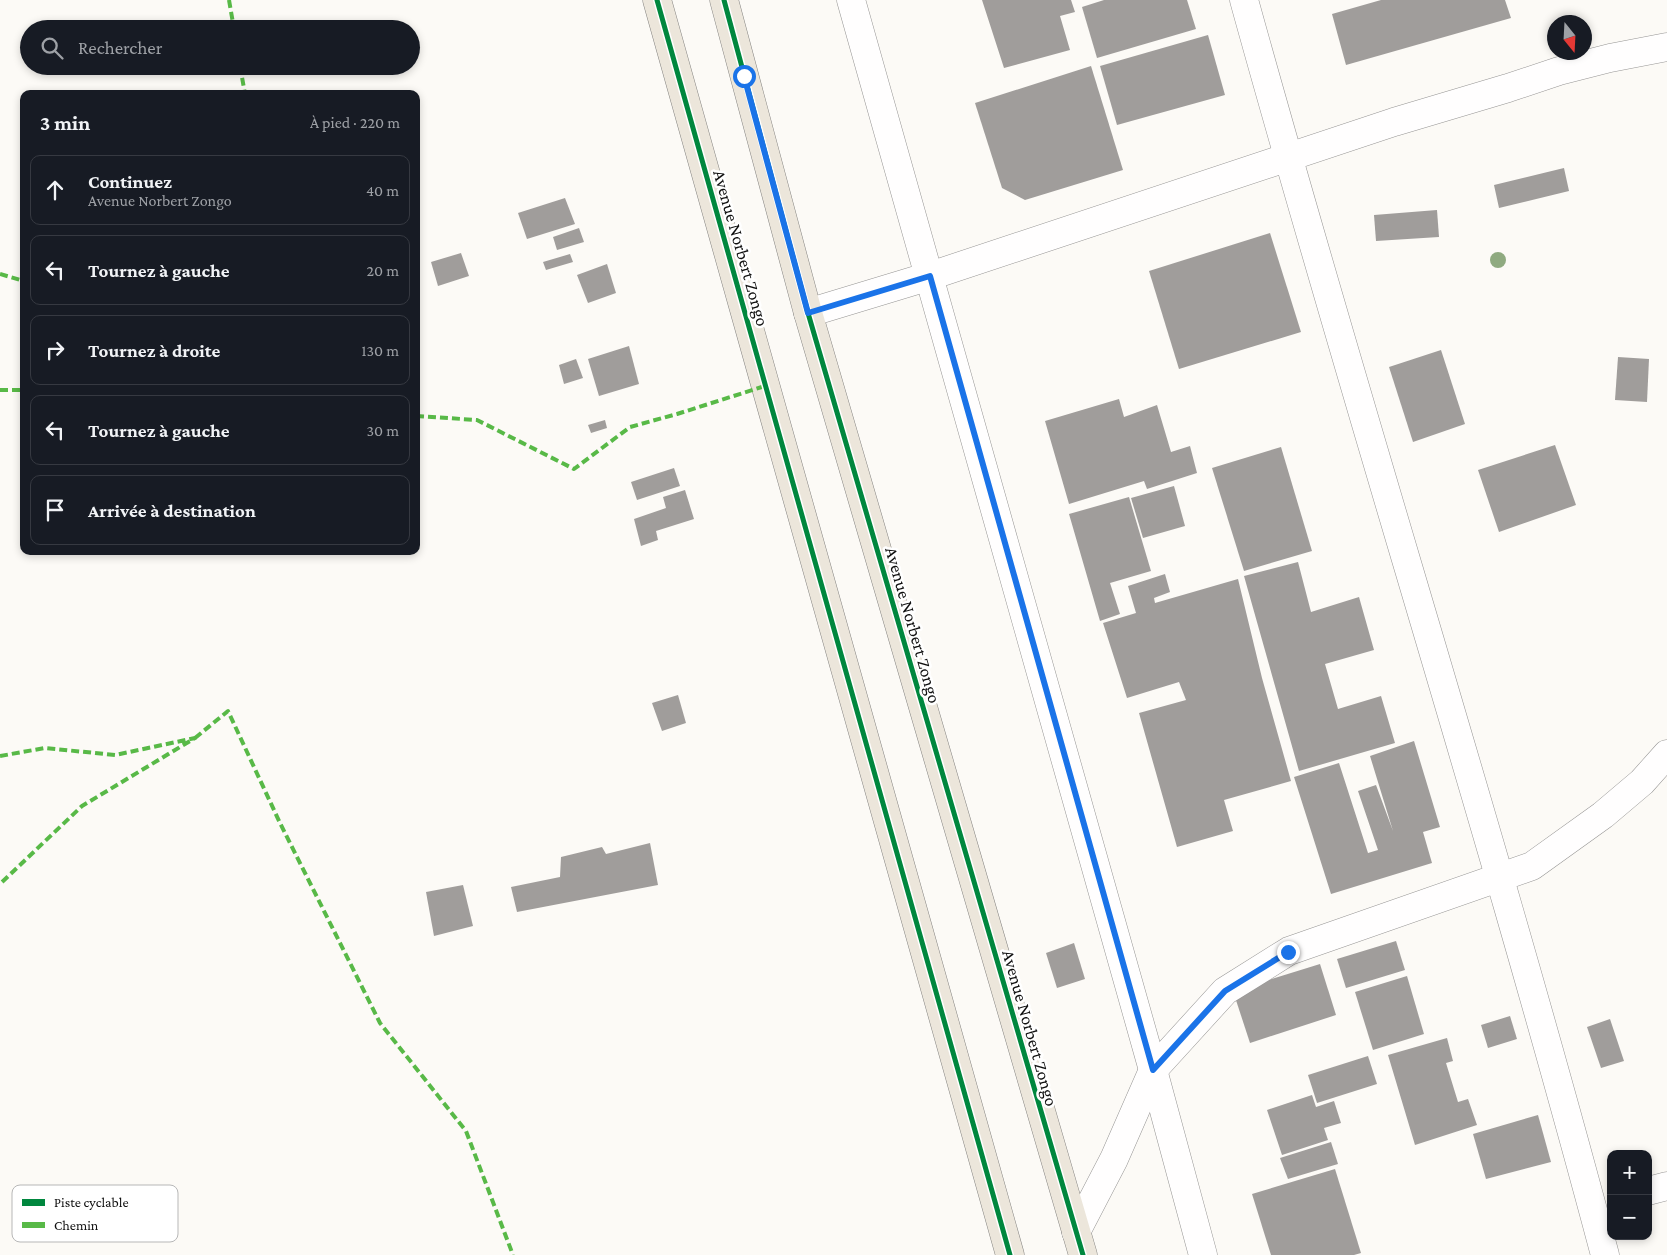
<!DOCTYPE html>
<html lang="fr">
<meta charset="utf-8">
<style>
:root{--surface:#171b24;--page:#242831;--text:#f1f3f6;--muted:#9ea1a6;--line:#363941}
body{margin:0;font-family:"Crimson Pro",serif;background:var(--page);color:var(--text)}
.controls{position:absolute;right:15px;bottom:15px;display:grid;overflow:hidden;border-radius:10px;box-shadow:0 2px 8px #0003}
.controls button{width:45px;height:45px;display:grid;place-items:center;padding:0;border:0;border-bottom:1px solid var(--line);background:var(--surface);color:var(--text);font:25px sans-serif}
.compass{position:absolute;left:1547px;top:15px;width:45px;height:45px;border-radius:50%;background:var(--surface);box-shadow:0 2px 8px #0003;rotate:162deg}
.stop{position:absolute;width:15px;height:15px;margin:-11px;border:4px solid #1a73e8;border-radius:50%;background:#fff}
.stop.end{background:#1a73e8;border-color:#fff;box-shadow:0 1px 5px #0008}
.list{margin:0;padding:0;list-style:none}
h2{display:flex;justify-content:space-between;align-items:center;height:65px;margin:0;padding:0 20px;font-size:21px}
h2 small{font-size:16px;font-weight:400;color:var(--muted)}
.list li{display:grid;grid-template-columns:32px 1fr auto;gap:15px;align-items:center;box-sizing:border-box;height:70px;margin:0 10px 10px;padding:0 10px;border:1px solid var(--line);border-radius:10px}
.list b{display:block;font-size:19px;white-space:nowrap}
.list p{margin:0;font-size:16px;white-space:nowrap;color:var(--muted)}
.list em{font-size:16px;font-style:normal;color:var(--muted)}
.icon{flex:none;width:28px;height:28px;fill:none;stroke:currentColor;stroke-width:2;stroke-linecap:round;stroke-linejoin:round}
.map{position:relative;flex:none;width:1667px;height:1255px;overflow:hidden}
.search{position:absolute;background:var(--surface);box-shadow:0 2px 8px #0003;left:20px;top:20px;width:400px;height:55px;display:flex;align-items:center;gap:12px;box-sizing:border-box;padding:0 18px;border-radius:28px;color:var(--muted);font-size:19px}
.panel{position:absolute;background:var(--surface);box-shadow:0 2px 8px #0003;left:20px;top:90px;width:400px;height:465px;border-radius:10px}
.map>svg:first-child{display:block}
</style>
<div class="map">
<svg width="1667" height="1255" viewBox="0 0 1667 1255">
<rect width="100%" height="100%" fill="#fcfaf6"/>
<g fill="#a09d9b">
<path d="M982,0H1071L1075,12L1060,16L1070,50L1004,68Z"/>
<path d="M1104,0H1187L1196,29L1097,58L1082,7Z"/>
<path d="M1381,0H1505L1511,18L1346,65L1332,14Z"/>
<path d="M1208,35L1225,95L1117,125L1100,66Z"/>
<path d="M1091,66L1123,170L1025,200L1002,188L975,103Z"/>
<path d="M1564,168L1569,191L1499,208L1494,185Z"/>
<path d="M565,198L575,224L527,239L518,213Z"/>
<path d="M1437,210L1439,237L1376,241L1374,215Z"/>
<path d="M579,228L584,242L557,250L553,237Z"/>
<path d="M1270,233L1301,332L1179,369L1149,271Z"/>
<path d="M461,253L469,276L438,286L431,262Z"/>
<path d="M570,254L573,262L546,270L543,262Z"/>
<path d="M607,264L616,293L588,303L577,275Z"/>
<path d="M629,346L639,384L599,396L588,359Z"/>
<path d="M1441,350L1465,424L1413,442L1389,367Z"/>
<path d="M1618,357L1649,359L1647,402L1615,400Z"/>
<path d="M576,359L583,378L564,384L559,365Z"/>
<path d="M1119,399L1124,417L1157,405L1171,452L1190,446L1197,473L1147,489L1144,481L1069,504L1045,421Z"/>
<path d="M605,420L607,428L591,433L588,425Z"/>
<path d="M1555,445L1576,505L1499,532L1478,470Z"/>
<path d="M1281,447L1312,551L1244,571L1212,468Z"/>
<path d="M674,468L680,486L637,500L631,482Z"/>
<path d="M1174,486L1185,526L1143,538L1131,498Z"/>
<path d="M685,490L694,519L656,531L658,540L641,546L634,519L666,508L663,497Z"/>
<path d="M1129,497L1151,571L1110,583L1120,614L1100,621L1069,514Z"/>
<path d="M1298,562L1311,612L1359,597L1374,650L1325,664L1338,709L1381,696L1395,743L1299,771L1244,576Z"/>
<path d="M1165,574L1170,592L1154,598L1155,603L1238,579L1262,678L1291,781L1224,800L1233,831L1177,847L1139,713L1186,700L1179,682L1127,698L1103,623L1136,613L1128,586Z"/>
<path d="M678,695L686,723L662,731L652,703Z"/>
<path d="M1414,741L1440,827L1423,832L1432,863L1331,894L1294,777L1339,763L1368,853L1378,850L1358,791L1376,785L1393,831L1370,756Z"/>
<path d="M650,843L658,885L517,912L511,887L560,877L561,857L602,847L606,854Z"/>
<path d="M463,885L473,926L434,936L426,892Z"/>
<path d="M1396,941L1405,970L1346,988L1337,959Z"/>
<path d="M1074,943L1085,979L1057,988L1046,953Z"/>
<path d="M1320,964L1336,1015L1250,1043L1233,991Z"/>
<path d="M1407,976L1424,1034L1373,1050L1355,992Z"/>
<path d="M1510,1016L1517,1039L1488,1048L1481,1025Z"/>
<path d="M1610,1019L1624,1061L1601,1068L1587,1027Z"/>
<path d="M1447,1038L1453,1061L1446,1063L1458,1102L1468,1099L1477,1125L1415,1145L1388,1055Z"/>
<path d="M1368,1056L1377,1084L1317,1103L1308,1075Z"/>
<path d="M1312,1095L1316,1107L1334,1101L1341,1123L1324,1128L1328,1140L1282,1155L1267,1110Z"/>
<path d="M1538,1115L1551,1162L1486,1179L1473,1134Z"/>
<path d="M1331,1142L1338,1164L1288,1179L1280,1158Z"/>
<path d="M1335,1169L1361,1253L1354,1255H1271L1252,1194Z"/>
</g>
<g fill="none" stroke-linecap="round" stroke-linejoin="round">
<defs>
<g id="minor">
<path d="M851,0L1153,1070L1203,1255"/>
<path d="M1244,0C1360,420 1493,834 1605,1255"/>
<path d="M808,313L930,276L1394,122L1508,88L1559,71L1610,58L1667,47"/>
<path d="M1648,1191L1667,1186"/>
<path d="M1076,1232L1114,1159L1153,1070L1225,991L1289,951L1532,866L1603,815L1642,782L1667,754"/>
</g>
<g id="major">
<path d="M657,0L1010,1255"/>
<path d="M724,0L808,313L1083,1255"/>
</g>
</defs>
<use href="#minor" stroke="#969594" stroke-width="29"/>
<use href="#major" stroke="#848381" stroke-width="29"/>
<use href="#minor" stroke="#fffefe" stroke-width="28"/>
<use href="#major" stroke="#ece6db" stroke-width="28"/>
<g stroke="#58b947" stroke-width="4" stroke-dasharray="8 4" stroke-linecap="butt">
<path d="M229,0L234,29"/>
<path d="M240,66L245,94"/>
<path d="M0,274L24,281"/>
<path d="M0,390H24"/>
<path d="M416,416L477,420L574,469L630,427L677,414L765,386"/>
<path d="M195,738L228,711L280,823L380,1023L466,1131L513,1255"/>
<path d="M0,756L45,748L115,755L195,738L82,806L0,884"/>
</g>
<defs>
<g id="cycleway">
<path d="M657,0L1010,1255"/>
<path d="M724,0L808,313L1083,1255"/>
</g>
</defs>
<use href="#cycleway" stroke="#fff" stroke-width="8"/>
<use href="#cycleway" stroke="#00873e" stroke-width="5"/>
</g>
<circle fill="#8faa80" cx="1498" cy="260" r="8"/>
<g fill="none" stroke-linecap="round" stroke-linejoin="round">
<path stroke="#1a73e8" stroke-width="6" d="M744,76L808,313L930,276L1153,1070L1225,991L1288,952"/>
</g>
<g text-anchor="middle" stroke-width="5" stroke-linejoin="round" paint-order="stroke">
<g font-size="18" fill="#101010" stroke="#fff">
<text transform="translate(741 248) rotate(74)" y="6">Avenue Norbert Zongo</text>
<text transform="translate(913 625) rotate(74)" y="6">Avenue Norbert Zongo</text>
<text transform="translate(1030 1028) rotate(74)" y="6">Avenue Norbert Zongo</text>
</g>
</g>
<rect x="12" y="1185" width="166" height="57" rx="8" fill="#fff" stroke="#b7b7b7" stroke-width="1"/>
<rect x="22" y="1199" width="23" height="7" fill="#00873e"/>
<rect x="22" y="1222" width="23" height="6" fill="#58b947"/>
<g font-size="14" fill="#101010">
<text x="54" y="1207">Piste cyclable</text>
<text x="54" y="1230">Chemin</text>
</g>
</svg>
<div class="controls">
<button>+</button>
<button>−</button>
</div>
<svg class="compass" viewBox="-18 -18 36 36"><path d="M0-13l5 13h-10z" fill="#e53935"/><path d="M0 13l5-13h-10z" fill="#9ea1a6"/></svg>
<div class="stop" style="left:744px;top:76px"></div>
<div class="stop end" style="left:1288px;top:952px"></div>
<div class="search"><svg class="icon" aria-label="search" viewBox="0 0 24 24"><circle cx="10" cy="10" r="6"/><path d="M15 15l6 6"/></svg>Rechercher</div>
<section class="panel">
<h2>3 min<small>À pied · 220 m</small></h2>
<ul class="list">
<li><svg class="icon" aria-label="ahead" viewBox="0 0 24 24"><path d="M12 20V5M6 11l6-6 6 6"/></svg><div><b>Continuez</b><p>Avenue Norbert Zongo</p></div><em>40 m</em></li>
<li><svg class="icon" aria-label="left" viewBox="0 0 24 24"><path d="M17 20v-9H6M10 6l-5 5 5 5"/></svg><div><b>Tournez à gauche</b></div><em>20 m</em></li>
<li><svg class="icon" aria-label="right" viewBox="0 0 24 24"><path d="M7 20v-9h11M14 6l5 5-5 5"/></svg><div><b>Tournez à droite</b></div><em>130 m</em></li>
<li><svg class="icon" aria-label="left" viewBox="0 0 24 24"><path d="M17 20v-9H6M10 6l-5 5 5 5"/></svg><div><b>Tournez à gauche</b></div><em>30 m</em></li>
<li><svg class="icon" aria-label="arrive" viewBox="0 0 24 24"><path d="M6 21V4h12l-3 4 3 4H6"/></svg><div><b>Arrivée à destination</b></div></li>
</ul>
</section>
</div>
